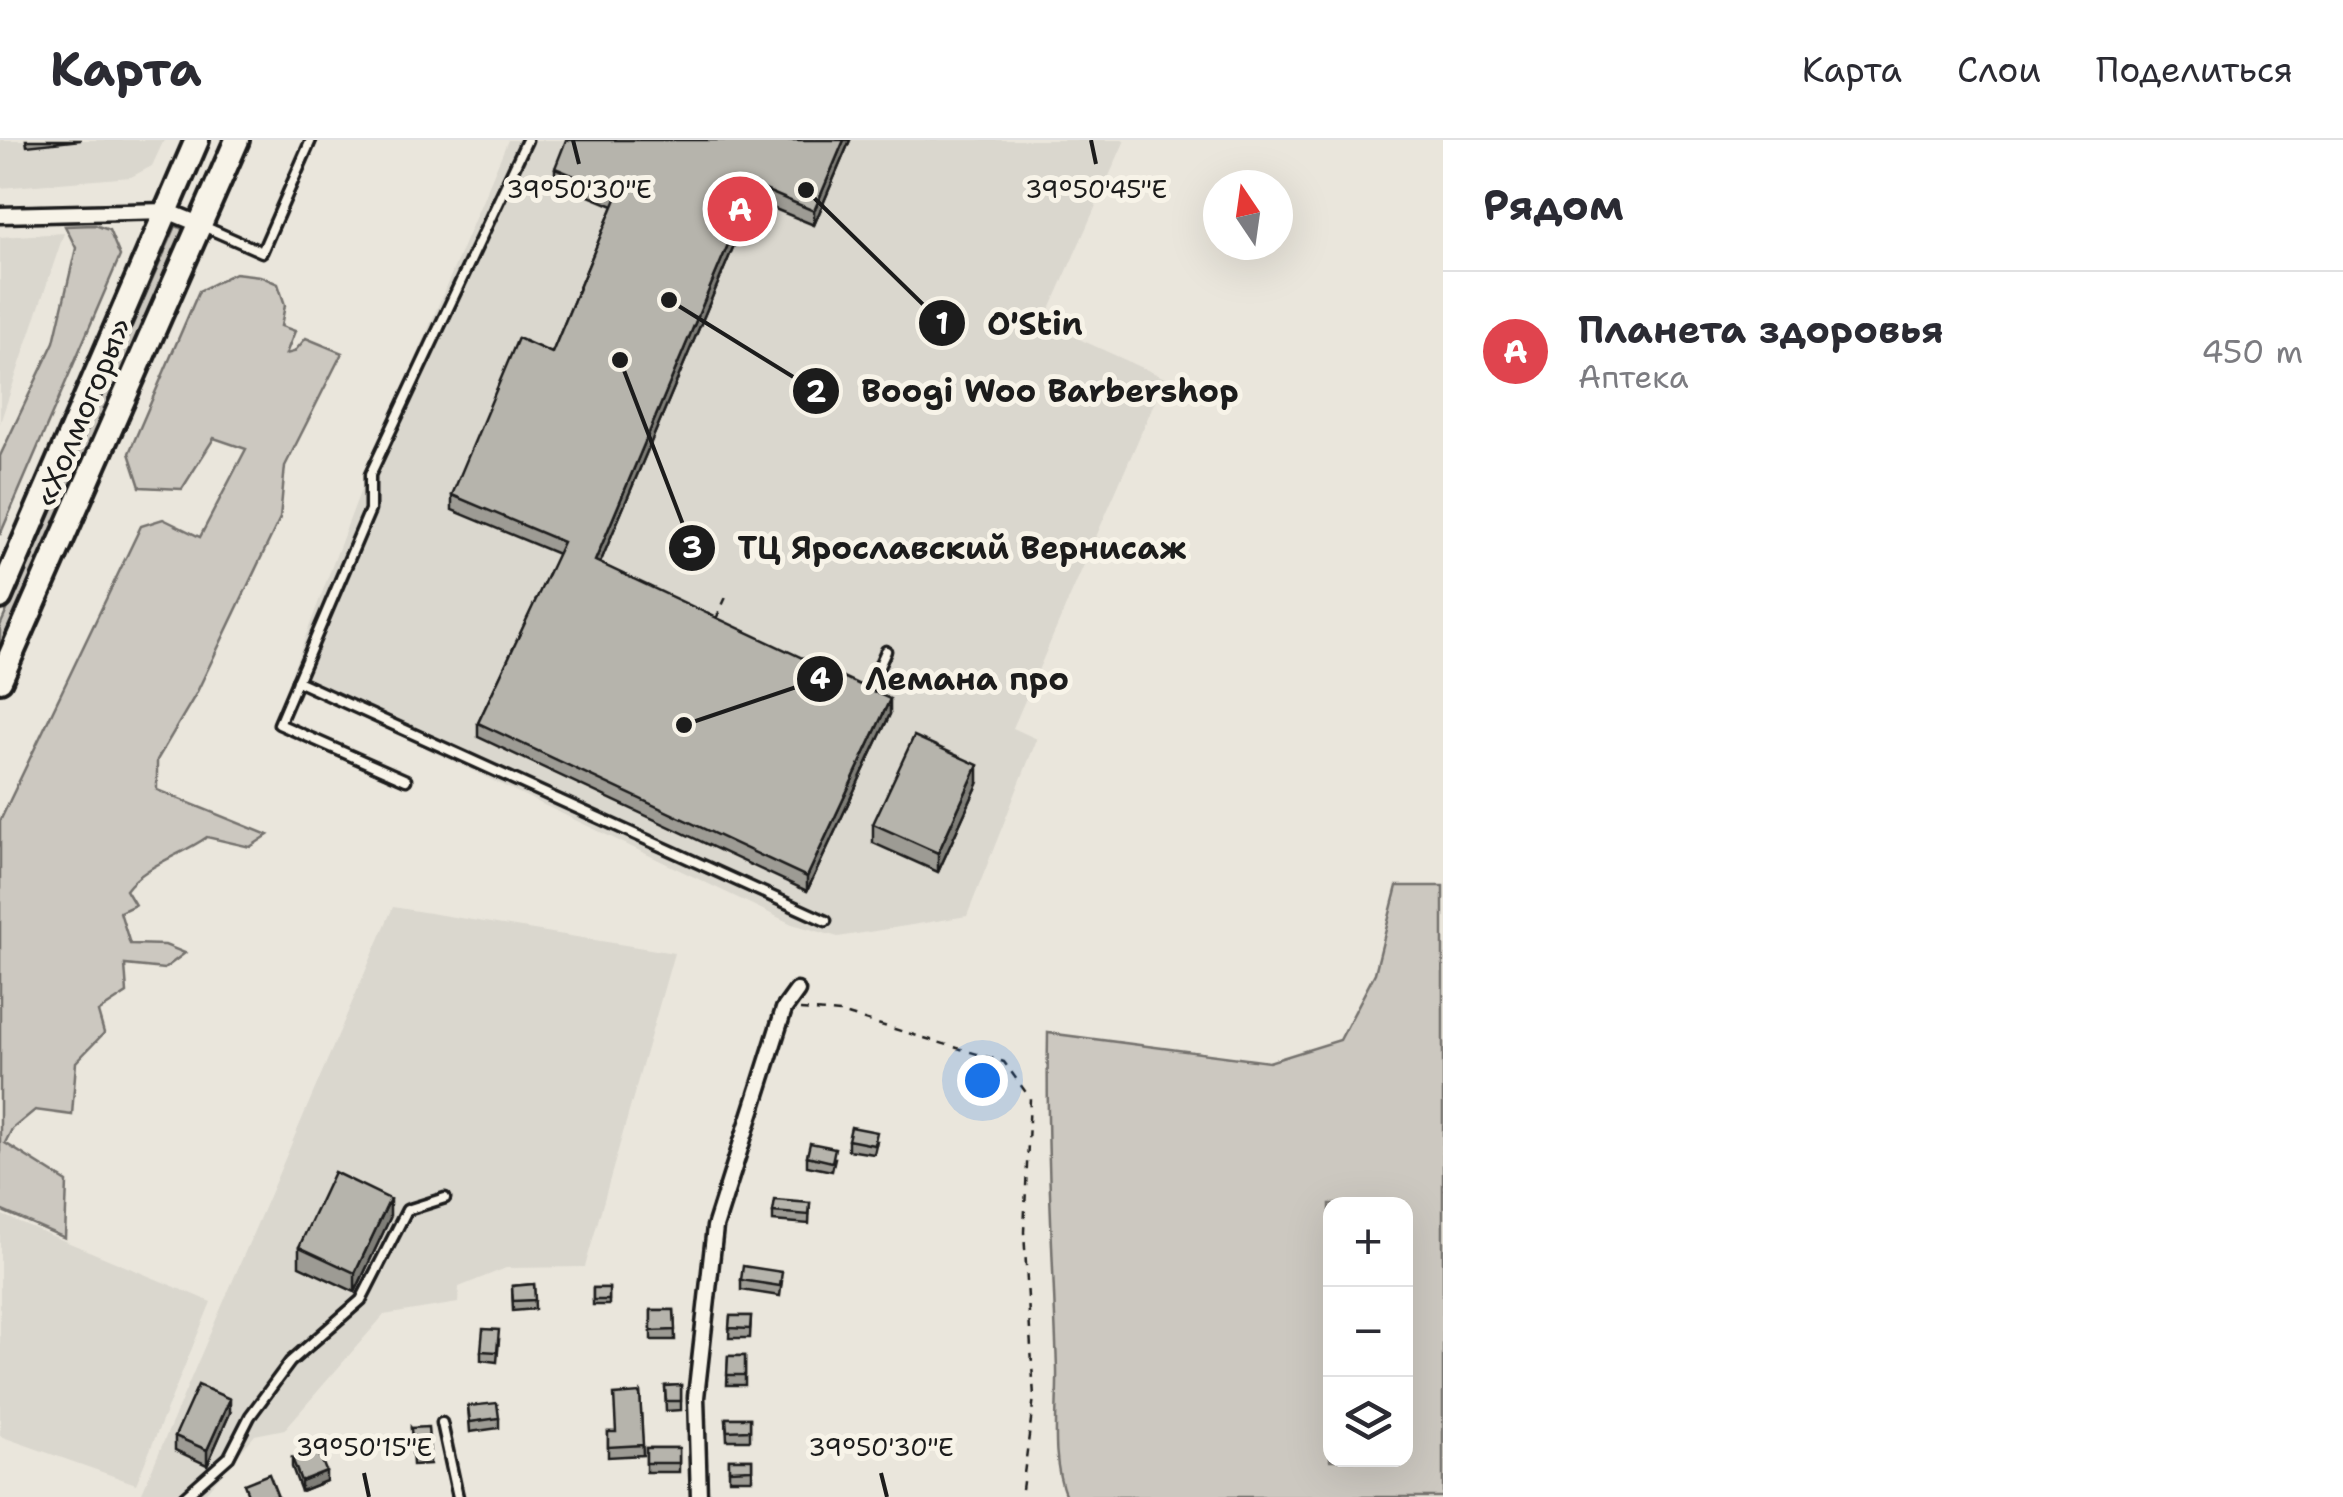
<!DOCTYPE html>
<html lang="ru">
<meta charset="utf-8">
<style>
:root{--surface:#fff;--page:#f7f7f7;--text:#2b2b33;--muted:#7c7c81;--line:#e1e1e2;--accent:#db2777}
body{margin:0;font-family:"Shantell Sans",sans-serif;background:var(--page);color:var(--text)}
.controls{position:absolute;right:30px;bottom:30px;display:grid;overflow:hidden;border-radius:20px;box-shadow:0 10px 40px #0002}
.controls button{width:90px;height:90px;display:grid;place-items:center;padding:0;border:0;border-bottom:2px solid var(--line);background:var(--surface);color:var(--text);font:50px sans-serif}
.compass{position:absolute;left:1203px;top:30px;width:90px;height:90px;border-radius:50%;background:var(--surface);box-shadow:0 10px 40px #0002;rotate:347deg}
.you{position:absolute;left:982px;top:940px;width:35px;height:35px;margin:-25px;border:8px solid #fff;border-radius:50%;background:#1a73e8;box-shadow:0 0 0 15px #1a73e833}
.badge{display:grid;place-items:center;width:65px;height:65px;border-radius:50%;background:var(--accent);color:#fff;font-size:32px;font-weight:700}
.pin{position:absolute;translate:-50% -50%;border:5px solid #fff;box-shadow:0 2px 10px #0006}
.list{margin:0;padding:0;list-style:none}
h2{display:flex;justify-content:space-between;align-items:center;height:130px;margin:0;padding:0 40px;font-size:42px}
h2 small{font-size:32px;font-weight:400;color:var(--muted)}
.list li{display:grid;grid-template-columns:65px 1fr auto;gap:30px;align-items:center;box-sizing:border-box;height:160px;padding:0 40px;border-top:2px solid var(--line)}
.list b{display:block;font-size:38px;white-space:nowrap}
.list p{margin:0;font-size:32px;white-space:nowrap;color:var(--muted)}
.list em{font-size:32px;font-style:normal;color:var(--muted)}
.icon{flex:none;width:55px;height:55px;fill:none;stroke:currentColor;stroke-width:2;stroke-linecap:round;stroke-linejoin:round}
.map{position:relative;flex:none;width:1443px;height:1357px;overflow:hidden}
header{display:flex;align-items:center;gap:60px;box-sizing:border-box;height:140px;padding:0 50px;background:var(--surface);border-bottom:2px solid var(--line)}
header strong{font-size:48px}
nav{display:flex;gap:55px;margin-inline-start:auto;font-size:35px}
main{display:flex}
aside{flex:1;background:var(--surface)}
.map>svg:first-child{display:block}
</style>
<header>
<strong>Карта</strong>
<nav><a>Карта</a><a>Слои</a><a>Поделиться</a></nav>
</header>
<main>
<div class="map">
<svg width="1443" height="1357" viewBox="0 0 1443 1357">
<rect width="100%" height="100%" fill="#eae6dc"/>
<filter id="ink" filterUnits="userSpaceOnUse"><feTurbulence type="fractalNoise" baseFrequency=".01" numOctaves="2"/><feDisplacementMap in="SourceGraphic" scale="20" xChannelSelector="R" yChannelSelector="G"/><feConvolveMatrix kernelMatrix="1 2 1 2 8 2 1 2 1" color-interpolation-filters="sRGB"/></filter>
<g filter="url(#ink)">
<g fill="#dad7ce">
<path d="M0,0H164L152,26L131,37L0,48Z"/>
<path d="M508,0H1125L1044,183L1165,238L1013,588L1037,599L967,776L838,797L792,784L302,549L294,541L293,530L363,344Z"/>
<path d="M64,93L0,283V97Z"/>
<path d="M393,767L674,813L585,1127L506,1128L459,1147L458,1163L384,1175L285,1289L255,1295L202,1357H140Z"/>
<path d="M0,1074L211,1162L136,1344L0,1296Z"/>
</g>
<g fill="#ccc8c0" stroke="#74726e" stroke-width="2.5" fill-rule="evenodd">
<path d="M95,85L109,90L120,116L0,395V316L54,202L76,108L65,86Z"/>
<path d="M176,86L182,89V95L0,518V486Z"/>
<path d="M235,133L260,136L278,144L285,165L281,186L295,191L286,214L294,212L306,198L342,213L285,326L280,378L196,554L157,620V650L268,695L250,707L207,697C180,716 145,725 126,750L135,765L120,772L130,804L165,805L185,813L164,829L125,825L127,853L98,872L104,893L76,922L72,975L35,970L12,989L5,1003L67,1042L65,1098L0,1070V681L141,386L163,379L200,397L246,309L214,298L182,349L140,347L129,313L199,151Z"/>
<path d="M1397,746H1443V1357H1066C1050,1317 1058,1272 1057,1229C1053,1116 1046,1005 1048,893L1269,922L1340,900L1375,833ZM1330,1064H1406V1320H1330Z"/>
</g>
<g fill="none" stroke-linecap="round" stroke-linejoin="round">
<defs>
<g id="service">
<path d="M203,86L262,112L311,0"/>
<path d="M297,541L826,781"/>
<path d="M867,553L886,511"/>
<path d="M406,640L279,584L370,370V335L527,0"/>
<path d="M442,1283L458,1357"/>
<path d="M184,1357L229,1317L250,1276L290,1222L361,1160L407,1070L445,1058"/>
</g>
<g id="minor">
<path d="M0,75L167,71L199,84"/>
<path d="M699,1357L696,1257L715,1087L784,869L797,851"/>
</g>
<g id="trunk">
<path d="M0,457L197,0"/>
<path d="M0,540L237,0"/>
</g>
</defs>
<use href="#service" stroke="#1c1c1c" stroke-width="15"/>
<use href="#minor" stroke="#1c1c1c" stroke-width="21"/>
<use href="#trunk" stroke="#1c1c1c" stroke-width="30"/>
<g stroke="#1c1c1c" stroke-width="2.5" stroke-dasharray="8 8" stroke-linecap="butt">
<path d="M716,479L726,457"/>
<path d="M800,870L841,873L1004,922L1030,958L1024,1092L1034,1257L1021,1357"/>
</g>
<use href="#service" stroke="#f7f3e8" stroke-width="8"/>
<use href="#minor" stroke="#f7f3e8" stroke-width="14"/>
<use href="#trunk" stroke="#f7f3e8" stroke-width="22"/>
</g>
<g fill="#9d9b94" stroke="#1c1c1c" stroke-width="2.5">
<path d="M26,0H81L27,6Z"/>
<path d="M850,0L814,85L753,60L600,423L890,574L807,751L478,597V583L558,414L452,370V355L552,213L613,66L555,42V28Z"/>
<path d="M978,644L938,732L873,703V684Z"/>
<path d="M848,1000L877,1001L874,1014L848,1010Z"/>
<path d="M807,1016L835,1018L832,1031L807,1026Z"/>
<path d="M810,1063L809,1084L773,1081V1072Z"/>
<path d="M390,1078L355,1152L299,1126V1107Z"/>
<path d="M741,1140L782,1141L780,1156L741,1150Z"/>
<path d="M534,1144L535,1169L513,1171L512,1146Z"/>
<rect x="593" y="1148" width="16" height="17"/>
<path d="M651,1170H674L675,1200H651Z"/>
<path d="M730,1176H751L750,1198H729Z"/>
<path d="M499,1200L497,1222L481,1220V1211Z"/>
<path d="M728,1216H745V1245H727Z"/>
<path d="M681,1245V1270L666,1271L665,1246Z"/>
<path d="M640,1253L643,1315L608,1317V1292H616Z"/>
<path d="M468,1266L499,1278V1288L470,1292Z"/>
<path d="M230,1273L207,1325L175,1310V1296Z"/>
<path d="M726,1278H750V1300H727Z"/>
<path d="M411,1288L430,1314V1324L413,1325Z"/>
<rect x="646" y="1308" width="33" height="24"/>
<path d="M292,1318L326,1341L301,1351L292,1327Z"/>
<rect x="729" y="1319" width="23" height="20"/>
</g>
<g fill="#7f7e78" stroke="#1c1c1c" stroke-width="2.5">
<path d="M844,0H850L814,85V71Z"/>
<path d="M753,45V60L595,435V421Z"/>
<path d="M890,559V574L807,751V737Z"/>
<path d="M978,625V644L938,732V713Z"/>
<path d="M390,1059V1078L355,1152V1133Z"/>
<path d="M230,1259V1273L207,1325V1310Z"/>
<path d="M326,1331V1341L301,1351V1341Z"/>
</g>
<g fill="#b6b4ac" stroke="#1c1c1c" stroke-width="2.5">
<path d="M566,0H844L814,71L753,45L595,421L890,559L807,737L478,583L563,402L452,355L518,198L552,213L618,54L555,28Z"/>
<path d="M914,596L978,625L938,713L873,684Z"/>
<path d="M851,987L877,992L874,1005L848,1000Z"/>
<path d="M810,1003L835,1008L832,1022L807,1016Z"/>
<path d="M334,1032L390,1059L355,1133L299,1107Z"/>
<path d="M775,1060L810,1063L809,1075L773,1072Z"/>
<path d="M743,1126L782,1132L780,1146L741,1140Z"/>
<path d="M534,1144L535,1160L513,1161L512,1146Z"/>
<rect x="593" y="1148" width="16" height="12"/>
<path d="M651,1170H674L675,1190L651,1191Z"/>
<path d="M730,1176H751L750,1189L729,1188Z"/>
<path d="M483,1189L499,1190L497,1212L481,1211Z"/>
<path d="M728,1216H745V1235H727Z"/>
<path d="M198,1245L230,1259L207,1310L175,1296Z"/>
<path d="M681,1245V1261H666L665,1246Z"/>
<path d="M640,1253L643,1305L608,1307V1292H616L614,1255Z"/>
<path d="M497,1263L499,1278L470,1282L468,1266Z"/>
<path d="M726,1278H750V1290L727,1291Z"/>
<path d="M428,1287L430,1314L413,1316L411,1288Z"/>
<path d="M317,1308L326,1331L301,1341L292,1318Z"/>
<rect x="646" y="1308" width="33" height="15"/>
<path d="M729,1319H752V1329L729,1330Z"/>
<path d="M269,1334L278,1357H249L244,1344Z"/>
</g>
</g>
<path fill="none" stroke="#1c1c1c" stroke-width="4" d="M573,0L579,24M1091,0L1096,24M364,1333L369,1357M881,1333L887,1357"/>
<g text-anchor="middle" stroke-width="10" stroke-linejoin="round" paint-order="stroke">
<g font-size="30" fill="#1c1c1c" stroke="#f7f3e8">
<text transform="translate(83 272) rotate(-67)" y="10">«Холмогоры»</text>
</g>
</g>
<g font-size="25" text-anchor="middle" fill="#1c1c1c" stroke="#f7f3e8" stroke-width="10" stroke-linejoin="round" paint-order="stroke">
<text x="579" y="58">39°50'30"E</text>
<text x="1096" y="58">39°50'45"E</text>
<text x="364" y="1316">39°50'15"E</text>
<text x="881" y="1316">39°50'30"E</text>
</g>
<path fill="none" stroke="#1c1c1c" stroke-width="4" d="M806 50L942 183M669 160L816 251M620 220L692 408M684 585L820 539"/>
<g fill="#1c1c1c" stroke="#f7f3e8" stroke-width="4">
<circle cx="806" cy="50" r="10"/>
<circle cx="669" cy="160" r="10"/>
<circle cx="620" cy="220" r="10"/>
<circle cx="684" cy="585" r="10"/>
<circle cx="942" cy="183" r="25"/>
<circle cx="816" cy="251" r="25"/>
<circle cx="692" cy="408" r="25"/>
<circle cx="820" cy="539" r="25"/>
</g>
<g font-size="30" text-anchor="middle" font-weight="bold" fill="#fff">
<text x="942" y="194">1</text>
<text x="816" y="262">2</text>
<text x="692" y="418">3</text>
<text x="820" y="549">4</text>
</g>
<g font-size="32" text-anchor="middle" font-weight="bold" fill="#1c1c1c" stroke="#f7f3e8" stroke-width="10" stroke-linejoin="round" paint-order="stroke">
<text x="1035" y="195">O'Stin</text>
<text x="1050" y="262">Boogi Woo Barbershop</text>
<text x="962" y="419">ТЦ Ярославский Вернисаж</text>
<text x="967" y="550">Лемана про</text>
</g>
</svg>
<div class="controls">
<button>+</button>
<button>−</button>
<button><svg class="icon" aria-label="layers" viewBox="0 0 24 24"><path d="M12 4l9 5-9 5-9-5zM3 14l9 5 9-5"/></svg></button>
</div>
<svg class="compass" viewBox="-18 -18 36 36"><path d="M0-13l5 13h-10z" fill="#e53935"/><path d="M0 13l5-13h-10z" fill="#7c7c81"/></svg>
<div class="you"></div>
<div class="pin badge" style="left:740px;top:69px;background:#e0444e">A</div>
</div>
<aside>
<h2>Рядом<small></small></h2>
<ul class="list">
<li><span class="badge" style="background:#e0444e">A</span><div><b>Планета здоровья</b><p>Аптека</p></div><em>450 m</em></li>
</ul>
</aside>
</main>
